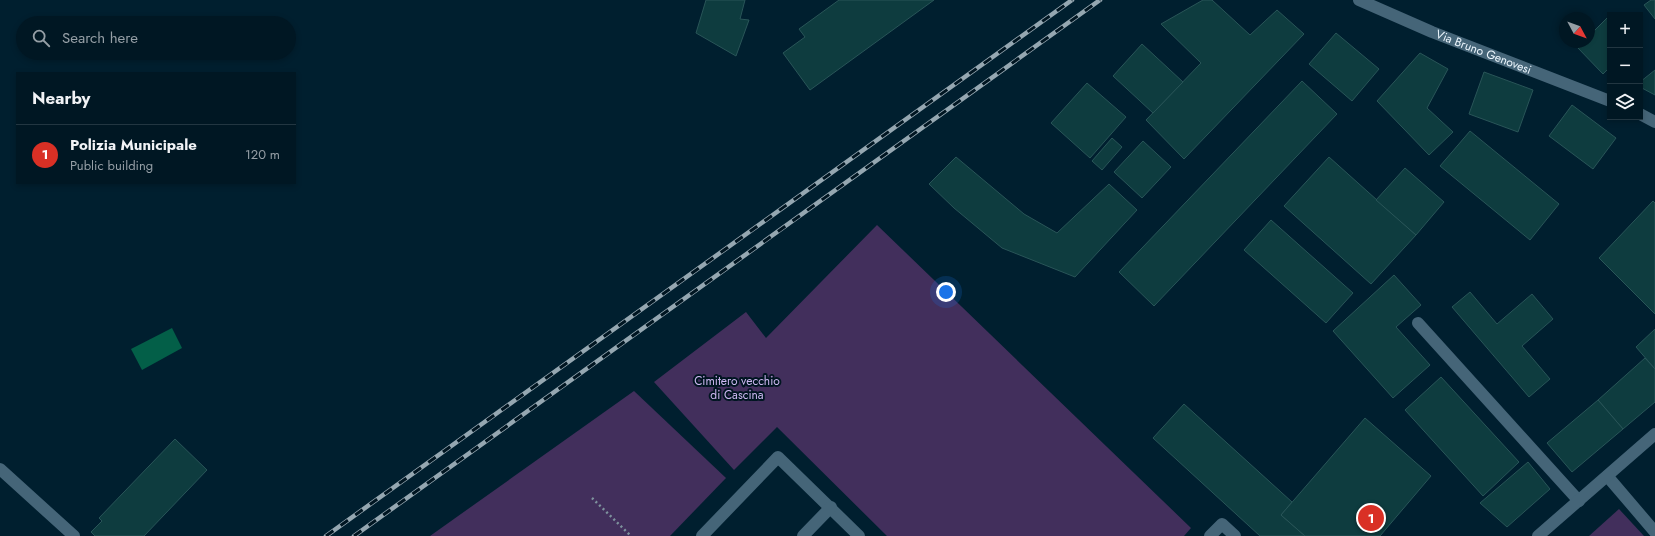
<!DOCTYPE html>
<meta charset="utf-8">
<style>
:root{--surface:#001723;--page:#0e2430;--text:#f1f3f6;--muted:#959fa6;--line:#223641;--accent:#d93025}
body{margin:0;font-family:Jost,sans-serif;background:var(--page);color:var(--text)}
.controls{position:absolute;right:12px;top:12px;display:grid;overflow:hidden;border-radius:0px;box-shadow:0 2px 6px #0003}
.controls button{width:36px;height:36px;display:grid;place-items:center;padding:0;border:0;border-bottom:1px solid var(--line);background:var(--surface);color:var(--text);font:20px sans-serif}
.compass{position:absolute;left:1559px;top:12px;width:36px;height:36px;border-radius:50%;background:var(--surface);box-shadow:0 2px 6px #0003;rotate:131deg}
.you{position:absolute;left:946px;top:292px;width:14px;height:14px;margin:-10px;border:3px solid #fff;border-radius:50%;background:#1a73e8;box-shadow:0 0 0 6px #1a73e833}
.badge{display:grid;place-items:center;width:26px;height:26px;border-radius:50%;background:var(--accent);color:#fff;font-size:13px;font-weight:700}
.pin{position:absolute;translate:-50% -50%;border:2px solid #fff;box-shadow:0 1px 4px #0006}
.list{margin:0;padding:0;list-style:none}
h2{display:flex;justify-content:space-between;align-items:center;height:52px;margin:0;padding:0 16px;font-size:17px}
h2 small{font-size:13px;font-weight:400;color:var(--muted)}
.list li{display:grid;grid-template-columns:26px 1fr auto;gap:12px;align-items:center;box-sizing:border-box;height:60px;padding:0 16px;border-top:1px solid var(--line)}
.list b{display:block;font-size:15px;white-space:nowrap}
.list p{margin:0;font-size:13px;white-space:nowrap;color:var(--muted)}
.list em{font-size:13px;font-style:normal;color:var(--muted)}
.icon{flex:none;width:22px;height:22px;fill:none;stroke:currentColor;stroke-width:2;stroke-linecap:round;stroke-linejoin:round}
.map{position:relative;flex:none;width:1655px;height:536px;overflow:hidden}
.search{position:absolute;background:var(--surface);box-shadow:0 2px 6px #0003;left:16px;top:16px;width:280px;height:44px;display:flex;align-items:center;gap:10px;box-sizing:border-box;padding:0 14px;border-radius:22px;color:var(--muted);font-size:15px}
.panel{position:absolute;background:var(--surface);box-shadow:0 2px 6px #0003;left:16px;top:72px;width:280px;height:112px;border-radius:0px}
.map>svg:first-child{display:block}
</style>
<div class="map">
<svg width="1655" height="536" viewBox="0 0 1655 536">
<rect width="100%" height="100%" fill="#001f2f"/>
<g fill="#422f5c">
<path d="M877,225L1191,528L1184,536H887L777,427L734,470L654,382L746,312L766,338Z"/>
<path d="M634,391L726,478L670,536H430Z"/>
<path d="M1619,509L1644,536H1589Z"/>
</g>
<path fill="#035f48" d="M172,328L182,348L142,370L131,349Z"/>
<g fill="#0e3c3f" stroke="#295558">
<path d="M706,0H745L740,19L749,20L736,56L696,33Z"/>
<path d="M839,0H934L810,90L783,53L805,37L799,29Z"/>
<path d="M1203,0H1212L1250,35L1277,10L1304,34L1184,159L1146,120L1201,63L1161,24Z"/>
<path d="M1651,0H1655V19L1644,5Z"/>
<path d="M1610,15V67L1603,74L1577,47L1583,42H1589V36Z"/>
<path d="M1336,33L1379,69L1352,101L1309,64Z"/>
<path d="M1142,44L1183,82L1153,113L1113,76Z"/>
<path d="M1420,53L1448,69L1427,108L1453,132L1429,155L1377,101Z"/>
<path d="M1655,70V95L1640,87V82Z"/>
<path d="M1484,72L1533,90L1518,132L1469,114Z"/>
<path d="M1302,81L1337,114L1154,306L1119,272Z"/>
<path d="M1087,83L1126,117L1090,158L1051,123Z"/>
<path d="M1572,105L1616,138L1593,169L1549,136Z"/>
<path d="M1470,131L1559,204L1530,240L1440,166Z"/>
<path d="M1112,138L1122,147L1102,170L1092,161Z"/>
<path d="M1143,141L1171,167L1142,198L1114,172Z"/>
<path d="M956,157L1024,214L1057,233L1109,184L1137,210L1075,277L1002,248L954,208L929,184Z"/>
<path d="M1329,157L1416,235L1371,284L1284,206Z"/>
<path d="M1405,168L1444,202L1416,235L1376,200Z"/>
<path d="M1653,201L1655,203V314L1599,258Z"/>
<path d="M1271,220L1353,293L1326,323L1244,250Z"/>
<path d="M1394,275L1421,305L1396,327L1430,365L1393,398L1333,331Z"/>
<path d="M1470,292L1497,324L1532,294L1553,319L1522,346L1550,379L1529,397L1452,307Z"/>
<path d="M1655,329V369L1636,347Z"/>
<path d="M1645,358L1655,369V402L1623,429L1598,400Z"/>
<path d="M1441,377L1519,462L1483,496L1405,410Z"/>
<path d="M1598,400L1623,429L1572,472L1547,443Z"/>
<path d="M1184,404L1292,502L1281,515L1305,536H1260L1153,438Z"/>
<path d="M1365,418L1431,476L1380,536H1305L1281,515Z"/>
<path d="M175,439L207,470L144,536H95L91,532L102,521L99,518Z"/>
<path d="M1528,462L1550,489L1507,527L1480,503Z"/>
</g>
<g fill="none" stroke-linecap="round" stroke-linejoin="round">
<path stroke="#7e929d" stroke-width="2.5" stroke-dasharray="2 3" stroke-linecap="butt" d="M592,498L631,536"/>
<g stroke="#456578" stroke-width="12">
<path d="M1418,323L1579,501"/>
<path d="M702,536L778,457L859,536"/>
<path d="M803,536L831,507"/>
<path d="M1210,536L1222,524L1235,536"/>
</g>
<g stroke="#456578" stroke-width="12">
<path id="s1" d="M1359,0L1432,32L1610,101"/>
<path d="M1640,114L1655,122"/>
<path d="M0,469L74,536"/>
<path d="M1608,477L1655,532"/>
</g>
<path stroke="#456578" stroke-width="12" d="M1538,536L1655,434"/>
<defs>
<g id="rail">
<path d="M326,536L1072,0"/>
<path d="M354,536L1100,0"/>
</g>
</defs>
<use href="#rail" stroke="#95a7b1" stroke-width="4.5"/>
<use href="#rail" stroke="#001521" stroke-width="3" stroke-dasharray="9" stroke-linecap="butt"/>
</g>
<g text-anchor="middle" stroke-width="4" stroke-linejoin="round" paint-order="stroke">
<g font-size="12" fill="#ecf6fd" stroke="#001521">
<text dy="4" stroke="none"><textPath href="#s1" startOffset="135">Via Bruno Genovesi</textPath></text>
</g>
<g font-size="12" fill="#cdb8f1" stroke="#001521">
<text x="737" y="385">Cimitero vecchio<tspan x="737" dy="14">di Cascina</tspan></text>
</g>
</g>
</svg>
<div class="controls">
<button>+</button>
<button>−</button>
<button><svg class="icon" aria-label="layers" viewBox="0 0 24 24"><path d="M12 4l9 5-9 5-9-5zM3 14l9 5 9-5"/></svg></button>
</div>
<svg class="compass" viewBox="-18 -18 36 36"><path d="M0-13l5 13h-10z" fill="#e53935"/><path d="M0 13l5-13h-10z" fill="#959fa6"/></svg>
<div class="you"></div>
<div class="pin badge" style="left:1371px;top:518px">1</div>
<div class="search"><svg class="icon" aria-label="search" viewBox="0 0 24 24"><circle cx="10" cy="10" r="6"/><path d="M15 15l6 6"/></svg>Search here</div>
<section class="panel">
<h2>Nearby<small></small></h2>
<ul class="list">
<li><span class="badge">1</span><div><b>Polizia Municipale</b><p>Public building</p></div><em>120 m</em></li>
</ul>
</section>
</div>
